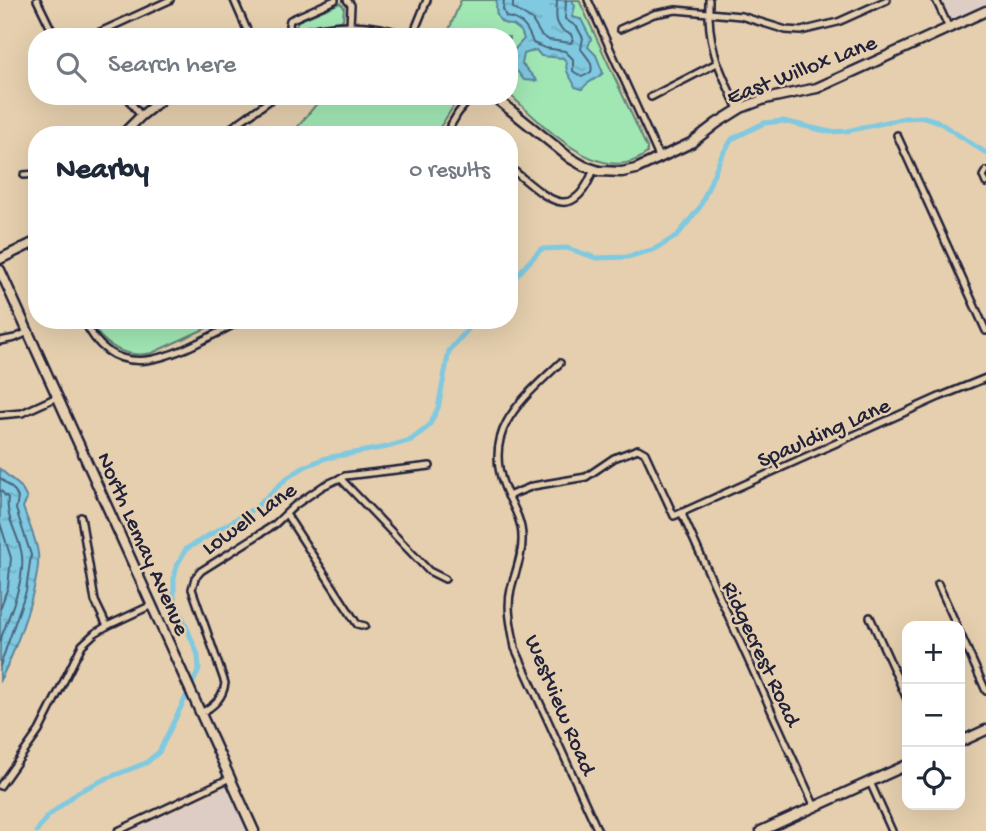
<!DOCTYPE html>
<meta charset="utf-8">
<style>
:root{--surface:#fff;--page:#f2f2f3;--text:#1f2937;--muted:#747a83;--line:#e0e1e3}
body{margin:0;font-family:"Gochi Hand",sans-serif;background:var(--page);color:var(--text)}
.controls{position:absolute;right:21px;bottom:21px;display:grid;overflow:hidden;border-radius:14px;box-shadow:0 7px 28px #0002}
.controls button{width:63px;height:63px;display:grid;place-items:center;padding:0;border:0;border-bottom:2px solid var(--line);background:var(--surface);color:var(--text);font:35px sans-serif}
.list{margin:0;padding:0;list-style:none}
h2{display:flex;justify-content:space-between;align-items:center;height:91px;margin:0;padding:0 28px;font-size:30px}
h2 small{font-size:23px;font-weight:400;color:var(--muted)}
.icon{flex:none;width:38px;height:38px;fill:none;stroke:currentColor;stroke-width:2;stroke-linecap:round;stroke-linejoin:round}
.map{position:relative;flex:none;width:986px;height:831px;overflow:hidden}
.search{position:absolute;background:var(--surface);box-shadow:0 7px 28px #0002;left:28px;top:28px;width:490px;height:77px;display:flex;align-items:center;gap:18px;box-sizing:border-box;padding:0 24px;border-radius:28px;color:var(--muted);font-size:26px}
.panel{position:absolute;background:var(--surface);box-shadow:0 7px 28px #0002;left:28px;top:126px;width:490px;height:203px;border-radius:28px}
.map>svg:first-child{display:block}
</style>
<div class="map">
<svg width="986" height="831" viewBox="0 0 986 831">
<defs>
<pattern id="water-ripples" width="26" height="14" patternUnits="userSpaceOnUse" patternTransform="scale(1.75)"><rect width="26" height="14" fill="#80c9e0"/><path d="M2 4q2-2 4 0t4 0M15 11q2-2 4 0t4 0" fill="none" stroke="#6eacc1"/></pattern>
</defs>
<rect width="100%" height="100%" fill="#e5cfae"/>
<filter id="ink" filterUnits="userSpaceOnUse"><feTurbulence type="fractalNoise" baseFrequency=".0143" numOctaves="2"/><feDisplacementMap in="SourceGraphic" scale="14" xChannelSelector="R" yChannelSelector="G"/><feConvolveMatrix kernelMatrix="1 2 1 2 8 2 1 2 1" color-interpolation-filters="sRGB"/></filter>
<g filter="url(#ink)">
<g fill="#decdc5">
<path d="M942,0H986V6L951,22Z"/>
<path d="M231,785L252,831H132Z"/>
</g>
<g fill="#a1e7b4" stroke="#628478" stroke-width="2">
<path d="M461,0H579L647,148V153C601,190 542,123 509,94V37H446Z"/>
<path d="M340,3L344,7L343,19L341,21L299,28L296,26L298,21Z"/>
<path d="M323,96H460L435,135H291Z"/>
<path d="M89,320H224L152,353C125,359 102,345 89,320Z"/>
</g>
<g fill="url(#water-ripples)" stroke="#5a869e" stroke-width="2">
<path d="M497,0H572L575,6L572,17L581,19L591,39L588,47L596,55L603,73C595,81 590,79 582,89L575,87C572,76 564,74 567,62L563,58L541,56L536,50L524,54L522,64L537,81L524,80L517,71L509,68V50L513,51L524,39L521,31L513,25C498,25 494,14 497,0Z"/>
<path d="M0,469L21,487L27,499L23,507C27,520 37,541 38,554C41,582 14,655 0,680Z"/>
</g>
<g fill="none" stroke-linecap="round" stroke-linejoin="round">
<g stroke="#48657d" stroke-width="2">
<path d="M504,0L503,9L506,17C522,19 528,28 533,43L545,48L565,51L573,59V71L582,77L591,72C594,63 586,56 581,49L583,38L577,27L565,19L566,0"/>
<path d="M513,0V8L532,20L541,35L549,40L571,43L573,39C568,29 574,37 564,31C553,23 557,11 557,0"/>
<path d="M0,478L15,491L18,498L16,509L31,555L26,591L0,666"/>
<path d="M0,490L8,498C5,519 20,536 22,556C25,582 8,617 0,641"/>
<path d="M0,523L11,558L8,587L0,609"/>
</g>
<g stroke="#80c9e0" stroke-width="5">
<path d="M509,284L541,249L567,248L596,258L627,257L655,249L677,236L700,207L721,157L732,139L764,123L783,121L830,132L847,131L905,118L924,117L937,121L986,153"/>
<path d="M37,831L47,817L78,792L105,779L146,763L159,752L199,670L198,655L174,597V578L177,565L186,549L255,508L287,478L306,466L326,458L387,447L411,440L429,426L438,408L449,351L476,320"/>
</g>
<defs>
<g id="street">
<path d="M37,0L55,37"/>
<path d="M234,0L250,37"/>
<path d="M347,0L351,5L350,26"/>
<path d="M588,0L660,159"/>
<path d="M709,0C707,46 719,69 738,109"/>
<path d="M936,0L949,28"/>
<path d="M620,29L654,14L676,10L741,16L786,30L801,31L838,22L887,0"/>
<path d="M89,37L170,0"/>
<path d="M293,37L289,25L290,20L335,0"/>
<path d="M412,37L427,0"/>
<path d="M129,96L131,103L141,116"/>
<path d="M651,97L717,63"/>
<path d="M221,135L276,96"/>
<path d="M445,135L458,113L472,96"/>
<path d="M897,135L986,331"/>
<path d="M509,167C543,193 571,230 594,169"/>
<path d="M986,171L983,176L986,183"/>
<path d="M24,175L37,174"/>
<path d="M84,320C119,397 190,345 243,320"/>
<path d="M0,341L15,338L28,332"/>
<path d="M560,363C524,398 482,429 504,486C510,502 522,518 522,537C523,555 515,572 511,589C506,609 512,629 515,648L598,831"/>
<path d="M0,415L22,413L57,397"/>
<path d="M340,478L429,571L445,579"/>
<path d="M508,496L533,486L586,477L614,458L638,449L645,453L674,516L939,397L986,378"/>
<path d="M286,514L357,624L365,626"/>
<path d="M682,514L815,807"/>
<path d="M81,517L95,601L107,626"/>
<path d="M938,584L957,626"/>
<path d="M870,617L907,699"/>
<path d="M960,633L986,691"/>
<path d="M201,713C214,706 223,698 225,683L192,589L195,578L201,571L274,525L294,506L323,486L345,476L430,466"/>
<path d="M870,782L892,831"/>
<path d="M0,786L39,731L82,645L95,633L107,626L152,605"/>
<path d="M118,831L230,778"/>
</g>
<g id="secondary">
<path d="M292,37C330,23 369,23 407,37"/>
<path d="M493,96L570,158L584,166L599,171L622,172L636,169L691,143L717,123L741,108L765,99L817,88L986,11"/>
<path d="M122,135L141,116L166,96"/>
<path d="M0,259L37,241"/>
<path d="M0,270L254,831"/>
<path d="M960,742L986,730"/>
<path d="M761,831L907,765"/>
</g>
</defs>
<use href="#street" stroke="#22223b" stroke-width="10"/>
<use href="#secondary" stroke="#22223b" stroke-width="13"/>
<use href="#street" stroke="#e5cfae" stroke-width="5"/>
<use href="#secondary" stroke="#e5cfae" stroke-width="8"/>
</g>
</g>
<g text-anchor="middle" stroke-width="5" stroke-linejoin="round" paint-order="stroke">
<g font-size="23" fill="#22223b" stroke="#e5cfae">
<text transform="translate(801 68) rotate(-21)" y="8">East Willox Lane</text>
<text transform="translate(823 431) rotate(-24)" y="8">Spaulding Lane</text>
<text transform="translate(248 517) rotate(-35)" y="8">Lowell Lane</text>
<text transform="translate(145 543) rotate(66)" y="8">North Lemay Avenue</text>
<text transform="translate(763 653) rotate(65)" y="8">Ridgecrest Road</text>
<text transform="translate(562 704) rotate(67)" y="8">Westview Road</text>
</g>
</g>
</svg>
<div class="controls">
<button>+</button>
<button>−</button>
<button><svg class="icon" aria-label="locate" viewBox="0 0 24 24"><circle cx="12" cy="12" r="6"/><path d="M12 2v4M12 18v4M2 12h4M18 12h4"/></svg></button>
</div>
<div class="search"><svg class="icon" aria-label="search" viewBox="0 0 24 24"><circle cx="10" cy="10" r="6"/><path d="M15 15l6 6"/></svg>Search here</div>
<section class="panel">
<h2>Nearby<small>0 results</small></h2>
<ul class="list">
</ul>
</section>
</div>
